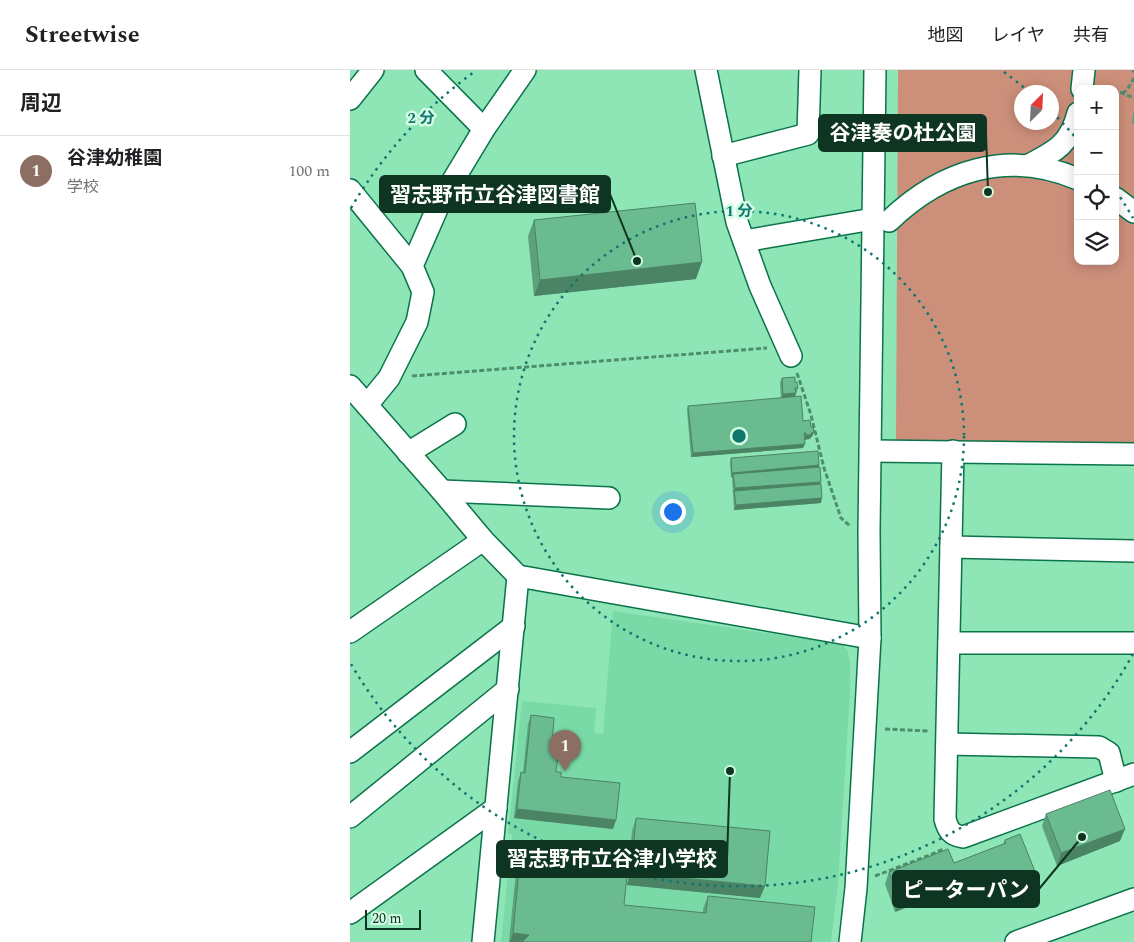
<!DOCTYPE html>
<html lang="ja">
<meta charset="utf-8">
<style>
:root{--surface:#fff;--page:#f2f2f2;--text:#202124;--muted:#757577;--line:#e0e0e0;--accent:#0f766e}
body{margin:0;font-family:Spectral,"Noto Sans JP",serif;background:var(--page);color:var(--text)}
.controls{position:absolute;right:15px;top:15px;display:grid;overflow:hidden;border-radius:10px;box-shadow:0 2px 12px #0003}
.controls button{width:45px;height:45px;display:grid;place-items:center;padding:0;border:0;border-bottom:1px solid var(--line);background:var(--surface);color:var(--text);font:25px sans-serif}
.compass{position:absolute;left:664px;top:15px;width:45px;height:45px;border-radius:50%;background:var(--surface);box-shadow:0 2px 12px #0003;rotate:24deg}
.scale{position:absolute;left:15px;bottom:12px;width:56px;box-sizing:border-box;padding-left:5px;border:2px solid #0e3422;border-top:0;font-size:14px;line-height:18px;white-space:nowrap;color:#0e3422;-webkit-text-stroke:4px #d2fce3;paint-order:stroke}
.you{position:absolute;left:322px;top:441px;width:18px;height:18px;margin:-12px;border:4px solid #fff;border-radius:50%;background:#1a73e8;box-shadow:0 0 0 8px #1a73e833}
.badge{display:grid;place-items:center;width:32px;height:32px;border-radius:50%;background:var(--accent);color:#fff;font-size:16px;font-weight:700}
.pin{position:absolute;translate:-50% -41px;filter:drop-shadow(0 1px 2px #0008)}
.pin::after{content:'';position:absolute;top:26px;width:18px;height:15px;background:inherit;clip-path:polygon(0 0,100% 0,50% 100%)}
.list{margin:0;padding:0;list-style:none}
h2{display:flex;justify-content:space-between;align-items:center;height:65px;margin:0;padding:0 20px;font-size:21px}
h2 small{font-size:16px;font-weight:400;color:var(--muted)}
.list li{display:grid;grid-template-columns:32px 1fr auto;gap:15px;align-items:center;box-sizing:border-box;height:70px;padding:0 20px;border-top:1px solid var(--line)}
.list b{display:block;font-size:19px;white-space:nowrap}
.list p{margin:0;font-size:16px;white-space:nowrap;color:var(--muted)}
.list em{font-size:16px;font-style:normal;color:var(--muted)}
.icon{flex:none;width:28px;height:28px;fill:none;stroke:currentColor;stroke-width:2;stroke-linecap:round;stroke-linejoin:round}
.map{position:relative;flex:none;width:784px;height:872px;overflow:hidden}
header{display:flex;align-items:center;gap:30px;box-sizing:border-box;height:70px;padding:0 25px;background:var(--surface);border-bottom:1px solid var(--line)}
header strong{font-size:24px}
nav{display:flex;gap:28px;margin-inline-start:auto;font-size:18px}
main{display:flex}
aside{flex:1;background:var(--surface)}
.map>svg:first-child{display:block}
</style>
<header>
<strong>Streetwise</strong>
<nav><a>地図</a><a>レイヤ</a><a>共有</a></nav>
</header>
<main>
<aside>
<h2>周辺<small></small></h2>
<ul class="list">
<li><span class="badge" style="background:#8d6e63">1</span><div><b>谷津幼稚園</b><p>学校</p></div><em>100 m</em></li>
</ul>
</aside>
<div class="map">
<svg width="784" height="872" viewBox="0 0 784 872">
<rect width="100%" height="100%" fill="#8ee6b6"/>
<path fill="#7adaa7" d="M263,541L492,574L498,582L500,592V623L488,813L481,872H151L162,765L158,763L172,631L246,638L244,663L253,664Z"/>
<path fill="#cc8f7a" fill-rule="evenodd" d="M548,0H784V374L546,372ZM728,19H765V191H728ZM672,22H702V52H672Z"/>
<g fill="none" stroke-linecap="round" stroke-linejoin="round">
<defs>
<g id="minor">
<path d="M76,0L134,59"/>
<path d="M356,0L387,152L410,216L441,286"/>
<path d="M732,19L734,0"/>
<path d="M0,29L23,0"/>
<path d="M373,86L458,64L460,0"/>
<path d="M679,95C706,81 720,74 728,43"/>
<path d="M0,120L62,196"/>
<path d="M765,128L784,142"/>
<path d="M539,151C592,100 658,79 728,109"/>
<path d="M394,171L523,149"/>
<path d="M0,316L92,421L133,470L168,506L520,568"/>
<path d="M17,335L39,308L67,252L73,222L62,196L90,132L134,59L175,0"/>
<path d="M521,381L784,384"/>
<path d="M603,381L595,749C598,760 601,765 613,767L784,704"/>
<path d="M58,383L105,354"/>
<path d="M92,421L259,428"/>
<path d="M601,477L784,481"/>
<path d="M0,562L133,470"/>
<path d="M599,573H784"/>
<path d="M597,674L749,677L759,683L766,711"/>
<path d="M0,682L164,556"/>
<path d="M0,747L158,619"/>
<path d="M0,843L146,738"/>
<path d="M133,872L168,506"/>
<path d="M500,872L506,818L520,568L519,462L525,0"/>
<path d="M666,872L784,829"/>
</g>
</defs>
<use href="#minor" stroke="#0a734a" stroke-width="24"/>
<g stroke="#4e8e6d" stroke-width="3" stroke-dasharray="5 2.5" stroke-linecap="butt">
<path d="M783,0L784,2"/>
<path d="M765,22V20L784,28"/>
<path d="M772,23L777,20L784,8"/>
<path d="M447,303L461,345L474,398L491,448L500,456"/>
<path d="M62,306L417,278"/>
<path d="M535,659L578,661"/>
<path d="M525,806L585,783L593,779"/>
</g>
<use href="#minor" stroke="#fff" stroke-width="21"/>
</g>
<g fill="#5ca17c">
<path d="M784,41V54H782L783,44Z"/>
<path d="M184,150L346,209L184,226L178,166Z"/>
<path d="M432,308L445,312L448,318L445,327L453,351L462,367H461L460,369H455L453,378L341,387L337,340L338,336L431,328L430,313Z"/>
<path d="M381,388L469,395V397L471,412L470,414L471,433L384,440L382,407H381L380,392Z"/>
<path d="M181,645L202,675L206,702L263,759L164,748L168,711L171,702L173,703L178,654Z"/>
<path d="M696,744L770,771L707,796L692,756Z"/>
<path d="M286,748L410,828L277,815L282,761Z"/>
<path d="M655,770L681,816L666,822L665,819L654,822L653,819L604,838L598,821L545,842L535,814L539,802L604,793L653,774Z"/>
<path d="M182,775L274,835L353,843V839L358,826L461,872H159L167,791L171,779L180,780Z"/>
</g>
<g fill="#4b8365">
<path d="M352,192L346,209L184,226L190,210Z"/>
<path d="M446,323L444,328H431L433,324Z"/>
<path d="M464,362L462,367H461L460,369L454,370L456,365Z"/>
<path d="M455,374L453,378L341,387L343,383Z"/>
<path d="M469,395L468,400L383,404L382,407H381L382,403Z"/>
<path d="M471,412L469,416L384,421L383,423L385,418Z"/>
<path d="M472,428L471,433L384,440L386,435Z"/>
<path d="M167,739L266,750L263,759L164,748Z"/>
<path d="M775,759L770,771L707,796L711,783Z"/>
<path d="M281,803L415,816L410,828L277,815Z"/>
<path d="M686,804L681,816L666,822L671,810Z"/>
<path d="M669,806L665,819L654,822L659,810Z"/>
<path d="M658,807L653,819L604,838L609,825Z"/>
<path d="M603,809L598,821L545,842L550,829Z"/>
<path d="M163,863L179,865L176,872H160Z"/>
</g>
<g fill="#6bbb90" stroke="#4b8365">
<path d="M345,133L352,192L190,210L184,150Z"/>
<path d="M445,307V312H447L448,318H445L446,323L433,324L432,308Z"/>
<path d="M451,326L453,351L460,350L461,357H463L464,362L461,363V365H456V363H454L455,374L343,383L338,336Z"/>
<path d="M468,381L469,395L382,403L381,388Z"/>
<path d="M470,397L471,412L385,418L383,404Z"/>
<path d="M471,414L472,428L386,435L384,421Z"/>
<path d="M181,645L204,648L202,675L209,676L206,702H211V707L270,713L266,750L167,739L171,702L175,703Z"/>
<path d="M760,720L775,759L711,783L696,744Z"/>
<path d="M286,748L420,761L415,816L281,803Z"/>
<path d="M670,764L686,804L671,810L669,806L659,810L658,807L609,825L603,809L550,829L539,802L598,779L604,793L656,773L655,770Z"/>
<path d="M182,775L279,785L274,835L356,843L358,826L465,837L461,872H172L179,865L163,863L171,779L181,780Z"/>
</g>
<g fill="none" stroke="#0f766e" stroke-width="2.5" stroke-dasharray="2.5 5">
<circle cx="389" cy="366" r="225"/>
<path d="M783 584A450 450 0 0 1 1 594M1 138A450 450 0 0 1 124 2M654 2A450 450 0 0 1 678 21M702 42A450 450 0 0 1 726 68M766 121A450 450 0 0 1 783 148"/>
</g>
<circle cx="389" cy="366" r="8" fill="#0f766e" stroke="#d2fce3" stroke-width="2.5"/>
<g font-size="15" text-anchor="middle" font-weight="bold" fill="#0f766e" stroke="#d2fce3" stroke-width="5" stroke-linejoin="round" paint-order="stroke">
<text x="71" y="53">2 分</text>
<text x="389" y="146">1 分</text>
</g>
<path fill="none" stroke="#0e3422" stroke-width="2" d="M638 122L636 63M287 191L260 124M380 701L377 789M732 767L689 819"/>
<g fill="#0e3422" stroke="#d2fce3" stroke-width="2">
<circle cx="638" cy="122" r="5"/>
<circle cx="287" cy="191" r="5"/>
<circle cx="380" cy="701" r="5"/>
<circle cx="732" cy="767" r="5"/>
</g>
<g fill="#0e3422" stroke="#0e3422" stroke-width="2">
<rect x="469" y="45" width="167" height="36" rx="5"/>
<rect x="30" y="106" width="230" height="36" rx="5"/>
<rect x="147" y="771" width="230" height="36" rx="5"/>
<rect x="543" y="801" width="146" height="36" rx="5"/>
</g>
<g font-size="21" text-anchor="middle" font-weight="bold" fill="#fff">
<text x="553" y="70">谷津奏の杜公園</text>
<text x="145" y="132">習志野市立谷津図書館</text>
<text x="262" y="796">習志野市立谷津小学校</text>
<text x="616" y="827">ピーターパン</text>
</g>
</svg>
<div class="controls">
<button>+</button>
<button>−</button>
<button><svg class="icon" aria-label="locate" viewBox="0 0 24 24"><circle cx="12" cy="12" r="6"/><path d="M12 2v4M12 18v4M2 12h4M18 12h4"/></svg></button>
<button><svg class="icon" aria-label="layers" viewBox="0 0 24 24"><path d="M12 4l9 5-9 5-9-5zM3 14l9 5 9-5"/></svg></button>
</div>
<svg class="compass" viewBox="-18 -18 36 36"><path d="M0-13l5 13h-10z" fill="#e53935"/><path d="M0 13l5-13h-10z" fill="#757577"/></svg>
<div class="scale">20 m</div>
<div class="you"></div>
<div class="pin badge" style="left:215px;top:701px;background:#8d6e63">1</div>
</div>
</main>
